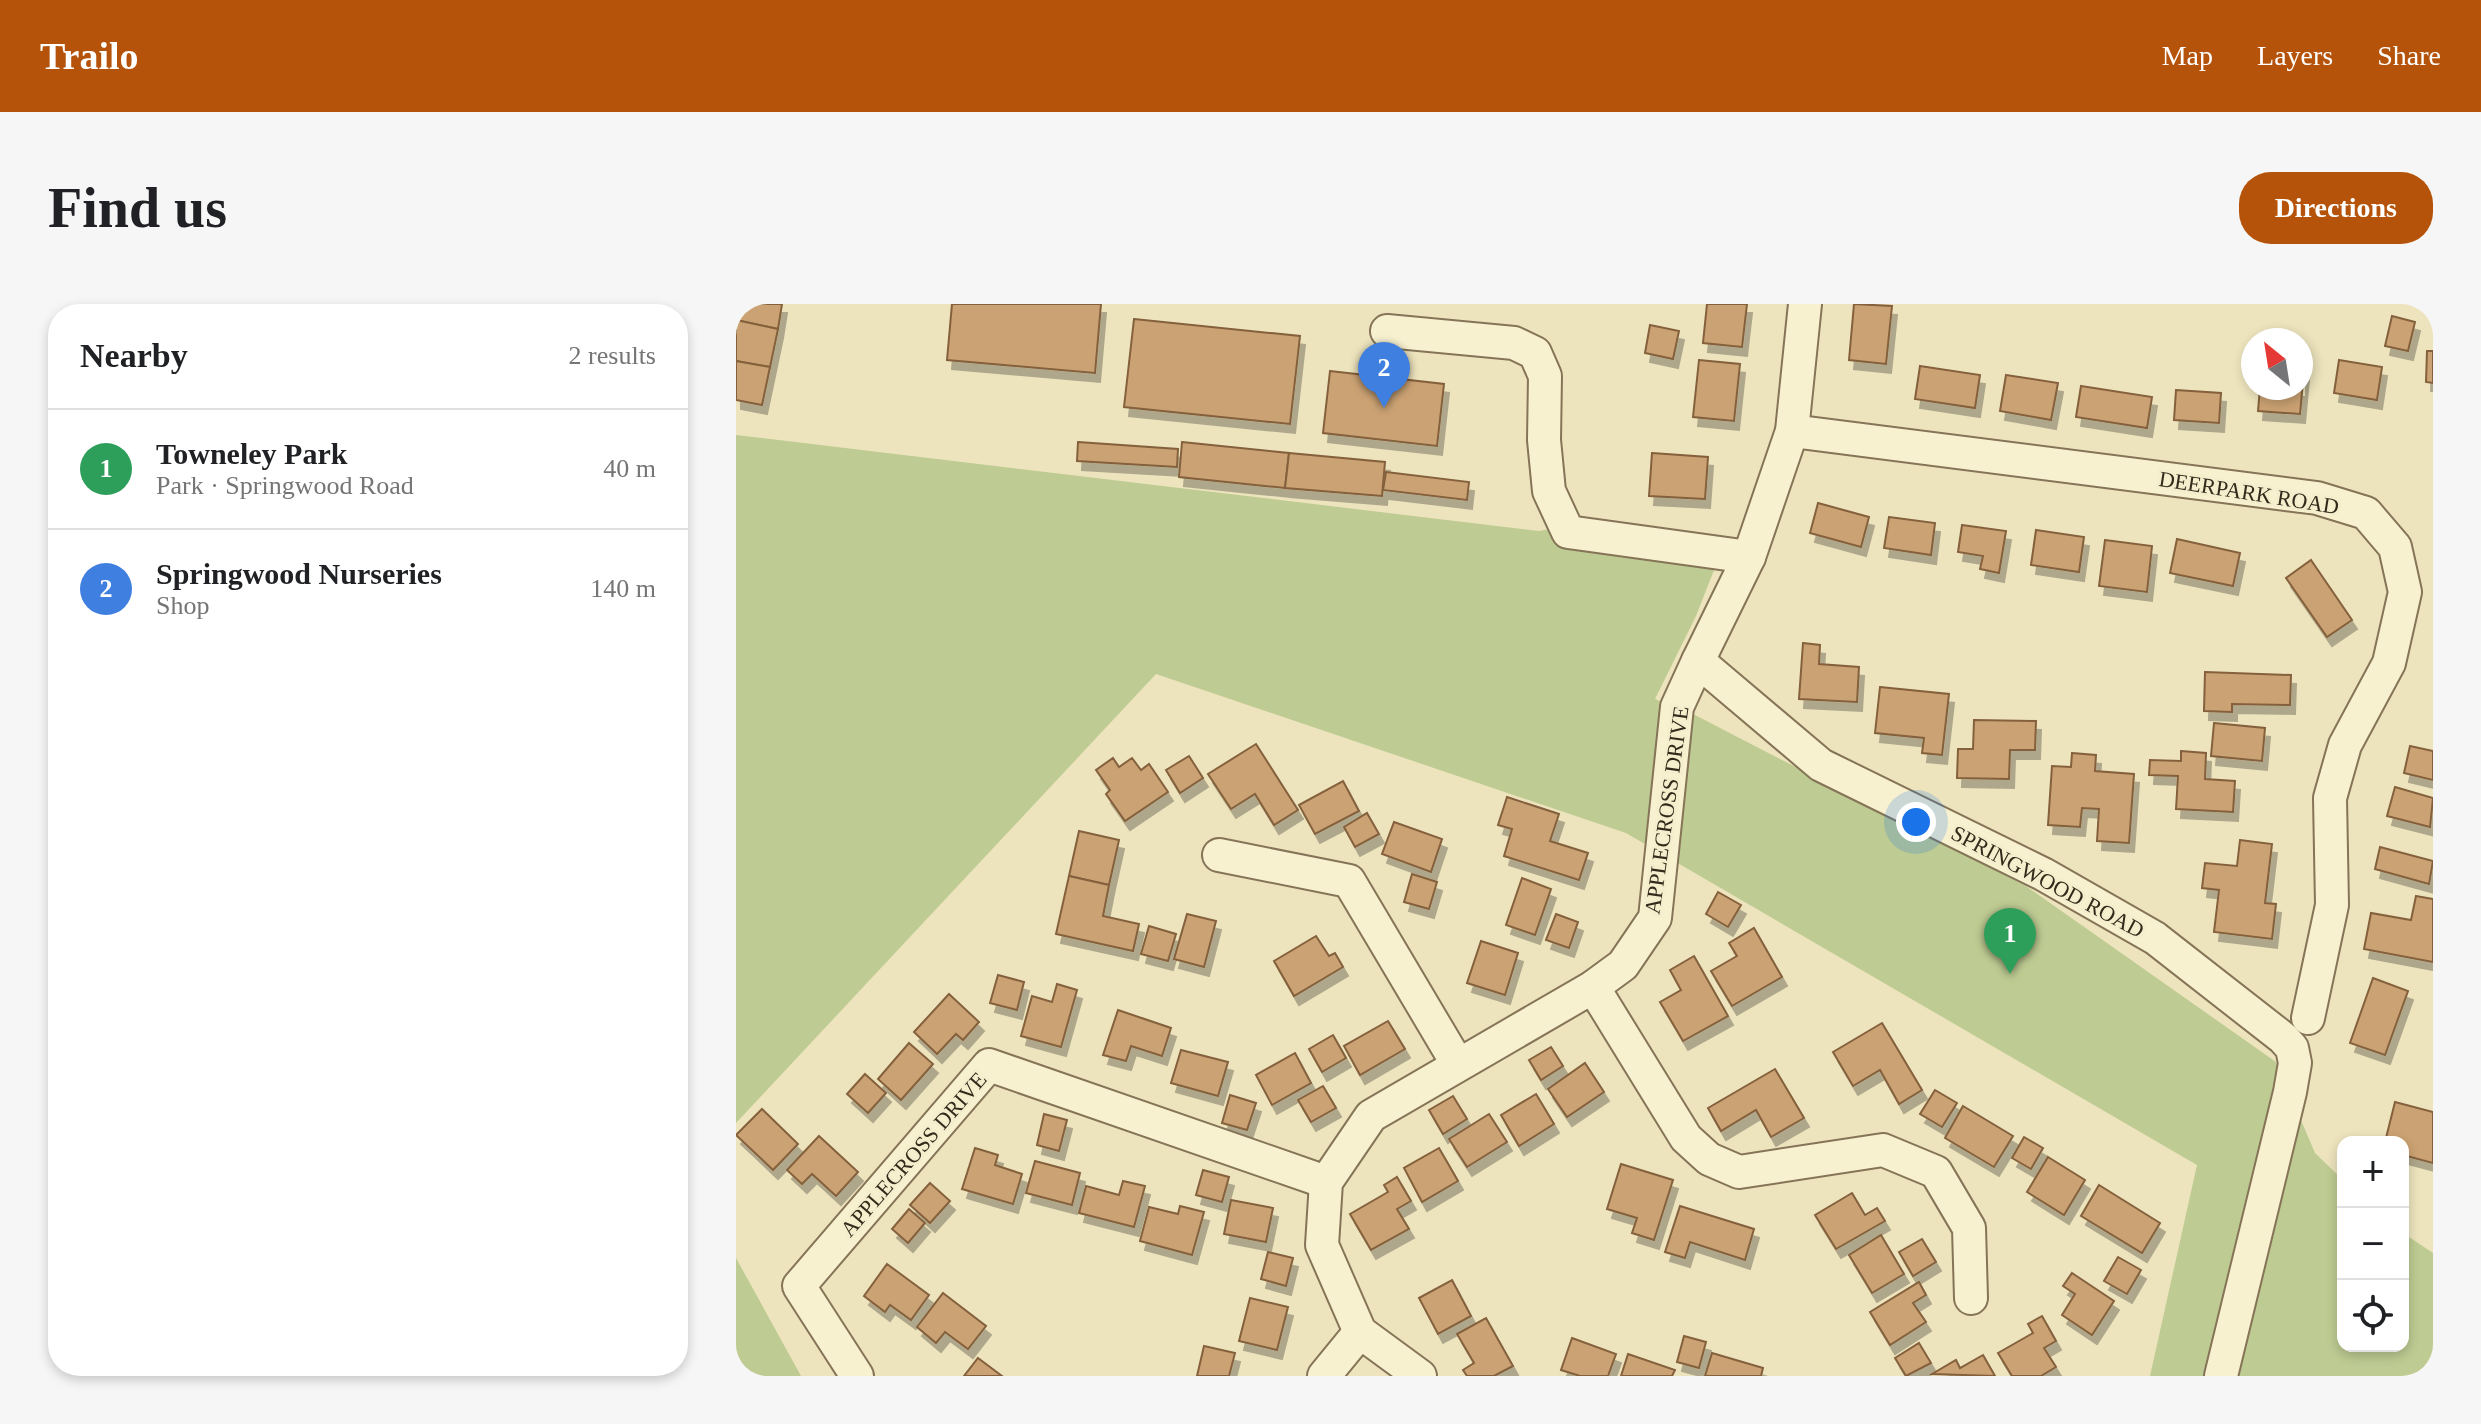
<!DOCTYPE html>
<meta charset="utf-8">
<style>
:root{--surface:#fff;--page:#f6f6f6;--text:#202124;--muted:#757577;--line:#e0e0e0;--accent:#b45309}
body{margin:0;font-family:Georgia,serif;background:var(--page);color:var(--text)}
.controls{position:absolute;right:24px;bottom:24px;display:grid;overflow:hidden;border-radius:16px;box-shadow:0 4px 12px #0003}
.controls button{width:72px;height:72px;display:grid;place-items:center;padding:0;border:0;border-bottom:2px solid var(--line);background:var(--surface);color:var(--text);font:40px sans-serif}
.compass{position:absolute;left:1505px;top:24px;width:72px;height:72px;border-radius:50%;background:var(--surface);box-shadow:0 4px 12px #0003;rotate:330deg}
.you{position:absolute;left:1180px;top:518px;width:28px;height:28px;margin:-20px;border:6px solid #fff;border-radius:50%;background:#1a73e8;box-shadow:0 0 0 12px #1a73e833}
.badge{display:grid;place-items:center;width:52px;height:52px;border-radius:50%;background:var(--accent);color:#fff;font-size:26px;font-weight:700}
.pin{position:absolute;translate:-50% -66px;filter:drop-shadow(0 2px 4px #0008)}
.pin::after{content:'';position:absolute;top:42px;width:28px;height:24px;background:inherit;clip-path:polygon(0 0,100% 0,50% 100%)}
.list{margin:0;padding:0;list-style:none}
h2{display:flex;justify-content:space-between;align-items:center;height:104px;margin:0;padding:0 32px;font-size:34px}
h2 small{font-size:26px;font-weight:400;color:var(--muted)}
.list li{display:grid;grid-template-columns:52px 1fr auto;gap:24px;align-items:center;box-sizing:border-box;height:120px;padding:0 32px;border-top:2px solid var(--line)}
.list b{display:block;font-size:30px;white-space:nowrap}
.list p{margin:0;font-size:26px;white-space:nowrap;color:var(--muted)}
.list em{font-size:26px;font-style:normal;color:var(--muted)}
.icon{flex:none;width:44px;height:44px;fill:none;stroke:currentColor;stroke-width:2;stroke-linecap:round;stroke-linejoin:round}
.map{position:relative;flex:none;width:1697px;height:1072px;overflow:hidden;border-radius:32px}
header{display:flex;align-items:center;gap:48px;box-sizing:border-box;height:112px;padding:0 40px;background:var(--accent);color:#fff}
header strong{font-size:38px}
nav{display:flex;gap:44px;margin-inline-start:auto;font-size:28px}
.intro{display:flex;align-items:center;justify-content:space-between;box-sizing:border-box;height:192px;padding:0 48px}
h1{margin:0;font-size:56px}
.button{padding:20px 36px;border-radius:32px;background:var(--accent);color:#fff;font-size:28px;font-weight:700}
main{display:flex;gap:48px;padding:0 48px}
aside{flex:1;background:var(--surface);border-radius:32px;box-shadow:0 4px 12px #0003}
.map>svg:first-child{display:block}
</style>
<header>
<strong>Trailo</strong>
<nav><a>Map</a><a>Layers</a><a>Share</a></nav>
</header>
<div class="intro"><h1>Find us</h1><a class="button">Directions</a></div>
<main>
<aside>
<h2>Nearby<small>2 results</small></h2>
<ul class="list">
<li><span class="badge" style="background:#2e9e5b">1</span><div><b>Towneley Park</b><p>Park · Springwood Road</p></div><em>40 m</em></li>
<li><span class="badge" style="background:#3f7fe0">2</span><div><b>Springwood Nurseries</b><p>Shop</p></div><em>140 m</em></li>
</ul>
</aside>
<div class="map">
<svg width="1697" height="1072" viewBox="0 0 1697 1072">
<defs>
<filter id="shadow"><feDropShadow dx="5" dy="9" stdDeviation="0" flood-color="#0004"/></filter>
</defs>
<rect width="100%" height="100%" fill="#ede4bd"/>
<g fill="#becb92">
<path d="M0,131L803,227L840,220L991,233L960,312L919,395L959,411L1290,582L1540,758L1579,849L1607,876V1042H1667V929L1697,949V1072H1414L1461,861L890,529L420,370L0,819Z"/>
<path d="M0,954L65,1072H0Z"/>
</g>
<g fill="#cba273" stroke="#84613d" stroke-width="2" filter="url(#shadow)">
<path d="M0,0H46L42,25L0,16Z"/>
<path d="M216,0H365L359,69L211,56Z"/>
<path d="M971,0H1011L1006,43L967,39Z"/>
<path d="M1118,0L1156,2L1150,60L1113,56Z"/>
<path d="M1656,12L1679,18L1672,47L1649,42Z"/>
<path d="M398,15L564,32L554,120L388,103Z"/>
<path d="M0,16L42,25L34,63L0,57Z"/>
<path d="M914,21L943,27L937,55L909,49Z"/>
<path d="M1691,47H1697V79L1690,78Z"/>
<path d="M1565,55L1569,56L1564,110L1522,107L1524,84H1565Z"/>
<path d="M963,56L1004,60L998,117L957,113Z"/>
<path d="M1603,56L1646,63L1641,96L1598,89Z"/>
<path d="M0,57L34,63L26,101L0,96Z"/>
<path d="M1184,62L1244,71L1239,104L1179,95Z"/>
<path d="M594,67L708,80L701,142L587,129Z"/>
<path d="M1270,71L1322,79L1315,116L1264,107Z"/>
<path d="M1345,82L1416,93L1411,124L1340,113Z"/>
<path d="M1440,86L1485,89L1483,119L1438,116Z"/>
<path d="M342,138L442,145L441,163L341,157Z"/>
<path d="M446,138L553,149L549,184L443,173Z"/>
<path d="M553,149L649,158L646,192L549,184Z"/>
<path d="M916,149L972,153L969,195L913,192Z"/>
<path d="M650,168L733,178L731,196L647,186Z"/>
<path d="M1082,199L1133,213L1125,243L1074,229Z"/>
<path d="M1153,213L1199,219L1195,251L1148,244Z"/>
<path d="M1226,221L1270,227L1263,269L1244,265L1247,252L1222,248Z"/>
<path d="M1300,226L1348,233L1343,268L1295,261Z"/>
<path d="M1441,235L1504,249L1497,282L1434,269Z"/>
<path d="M1369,236L1416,242L1411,288L1363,282Z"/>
<path d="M1575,256L1616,316L1591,333L1550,274Z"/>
<path d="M1067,339L1084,341L1083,360L1123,363L1121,398L1063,395Z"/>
<path d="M1469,368L1555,371L1554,401L1496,400V408L1468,407Z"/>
<path d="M1144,383L1213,390L1206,451L1186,449L1188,434L1139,429Z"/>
<path d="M1238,416L1300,417L1299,446H1274L1273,475L1221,474L1222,445H1237Z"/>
<path d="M1478,419L1529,424L1526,457L1475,452Z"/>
<path d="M520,440L562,506L538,521L519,490L495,505L472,470Z"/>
<path d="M1674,442L1697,447V476L1668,469Z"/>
<path d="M1445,447L1470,449L1469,475L1499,477L1497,508L1440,505L1442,472L1413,471L1414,456L1445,457Z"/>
<path d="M1336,449L1360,451L1359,467L1398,470L1393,539L1361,537L1363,505L1346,504L1344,523L1312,521L1316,462L1335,463Z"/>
<path d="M453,452L467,474L444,489L430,466Z"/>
<path d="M377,454L383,463L396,454L405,466L413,460L432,488L389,517L370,490L374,486L360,466Z"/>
<path d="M607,477L623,507L579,530L563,501Z"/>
<path d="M1659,483L1697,494L1694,523L1651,512Z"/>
<path d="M771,493L823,510L814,537L852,549L843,576L768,552L776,525L762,521Z"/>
<path d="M631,509L643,530L619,543L608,523Z"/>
<path d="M658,518L706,535L695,568L646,550Z"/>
<path d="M343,527L383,536L373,581L333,572Z"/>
<path d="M1504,536L1536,540L1529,599L1540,600L1536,635L1478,628L1483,586L1466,584L1469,559L1501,562Z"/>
<path d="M1644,543L1697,557L1693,580L1639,565Z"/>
<path d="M676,570L701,578L693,605L668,598Z"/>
<path d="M333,572L373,581L367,612L403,620L397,647L320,630Z"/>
<path d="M786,574L815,585L799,631L770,621Z"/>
<path d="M982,588L1005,601L992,623L970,610Z"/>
<path d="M1680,592L1697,595V658L1628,645L1635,609L1675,616Z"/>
<path d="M451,610L480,617L468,663L438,655Z"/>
<path d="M820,610L842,618L833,644L810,636Z"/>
<path d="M413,622L440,630L432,657L405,650Z"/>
<path d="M1018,624L1046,673L996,702L975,667L1001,652L993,639Z"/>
<path d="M580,632L593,652L599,649L607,663L558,692L538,657Z"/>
<path d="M745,637L782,649L769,691L731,679Z"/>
<path d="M958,652L992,712L947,737L924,698L945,686L934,666Z"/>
<path d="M262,671L288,678L281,706L254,699Z"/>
<path d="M1637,674L1672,687L1649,751L1614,739Z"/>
<path d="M321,680L341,686L325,743L285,732L296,692L316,698Z"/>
<path d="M213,690L243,718L227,736L220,730L201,750L178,728Z"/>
<path d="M382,706L435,724L426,752L395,742L390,757L367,751Z"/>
<path d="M652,717L669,745L624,771L608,742Z"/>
<path d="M1146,719L1186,786L1163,800L1144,766L1117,782L1097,748Z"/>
<path d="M597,731L610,754L586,768L573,745Z"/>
<path d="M173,739L197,760L165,796L142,775Z"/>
<path d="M815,743L827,762L805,776L793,756Z"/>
<path d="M445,746L492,758L482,792L435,779Z"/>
<path d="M559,749L575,779L536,801L520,771Z"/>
<path d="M849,759L868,788L831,813L812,785Z"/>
<path d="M1039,765L1068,814L1035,833L1020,806L985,827L972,804Z"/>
<path d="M129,770L150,789L132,809L111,790Z"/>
<path d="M587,782L600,804L575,818L562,796Z"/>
<path d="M1199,786L1221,799L1206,823L1184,810Z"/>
<path d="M800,790L818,820L783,842L765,811Z"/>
<path d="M494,791L520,799L511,826L486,819Z"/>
<path d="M717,792L731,815L707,830L693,806Z"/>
<path d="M1659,798L1697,808V859L1667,851V838H1649Z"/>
<path d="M1227,802L1277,832L1258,863L1209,834Z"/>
<path d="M26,805L62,840L37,866L0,831Z"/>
<path d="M308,810L331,816L323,847L301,841Z"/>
<path d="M753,810L771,838L731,863L713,835Z"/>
<path d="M83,832L122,868L100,892L76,870L66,880L51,866Z"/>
<path d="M1288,833L1307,844L1295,865L1276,854Z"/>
<path d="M239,844L262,851L259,861L286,870L277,900L226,885Z"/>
<path d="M703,844L722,877L686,898L668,864Z"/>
<path d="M1312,853L1349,876L1328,911L1291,888Z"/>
<path d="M299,857L344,869L336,901L290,889Z"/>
<path d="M885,860L937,876L918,936L896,929L901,914L871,905Z"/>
<path d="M467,866L493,873L486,898L460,891Z"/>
<path d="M661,873L675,897L661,905L673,925L635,946L614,910L652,888L648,881Z"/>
<path d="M387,877L409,882L398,923L343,909L350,882L383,891Z"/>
<path d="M194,879L214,897L194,919L174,901Z"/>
<path d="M1363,881L1424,919L1406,949L1345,912Z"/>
<path d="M1116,889L1129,911L1141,904L1149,917L1100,945L1079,911Z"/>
<path d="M495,896L537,904L530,938L488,930Z"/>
<path d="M444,902L468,908L456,951L404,937L413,903L442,910Z"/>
<path d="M944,902L1018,925L1009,956L954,938L949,954L929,948Z"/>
<path d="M173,905L189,919L172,939L156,925Z"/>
<path d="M1145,931L1168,970L1136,989L1113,951Z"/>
<path d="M1186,935L1200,958L1177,972L1163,948Z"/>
<path d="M532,948L557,954L550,982L525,975Z"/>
<path d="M1382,953L1405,966L1391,990L1368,977Z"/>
<path d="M151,960L193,991L175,1016L154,1001L149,1008L128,992Z"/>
<path d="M1336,969L1378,997L1356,1031L1326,1011L1339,990L1327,982Z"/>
<path d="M716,976L735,1012L702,1030L683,994Z"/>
<path d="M1183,978L1190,991L1177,999L1190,1018L1154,1041L1134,1008Z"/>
<path d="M207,989L250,1022L232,1045L209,1028L200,1039L181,1023Z"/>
<path d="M514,994L552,1003L541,1046L503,1037Z"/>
<path d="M1306,1012L1320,1037L1308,1044L1320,1063L1305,1072H1276L1262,1049L1297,1029L1292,1020Z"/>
<path d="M750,1014L777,1062L758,1072H731L727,1066L738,1059L721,1030Z"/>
<path d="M948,1032L970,1038L963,1064L941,1058Z"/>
<path d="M836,1034L880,1050L872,1072H844L825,1066Z"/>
<path d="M1183,1039L1195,1059L1170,1072L1159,1054Z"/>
<path d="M468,1042L499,1049L493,1072H461Z"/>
<path d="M976,1049L1027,1064L1025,1072H969Z"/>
<path d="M892,1050L939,1066L936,1072H885Z"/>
<path d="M1247,1051L1259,1072L1196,1070L1220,1056L1224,1064Z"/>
<path d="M242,1054L266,1072H228Z"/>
</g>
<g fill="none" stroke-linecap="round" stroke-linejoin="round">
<defs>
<g id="minor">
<path d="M1069,0L1056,127L1013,253L962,357L1085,461L1307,570L1419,634L1547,734L1556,744L1559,759L1554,788L1485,1072"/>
<path d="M651,27L778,39L799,49L809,72L808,136L813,187L832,228L1013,253"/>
<path d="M1056,127L1581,194L1630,209L1659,243L1669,288L1653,359L1609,441L1594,494L1596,601L1572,714"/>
<path d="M483,551L613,577L721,759"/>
<path d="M857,683L950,834L973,855L1003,868L1147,846L1200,868L1233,924L1235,994"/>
<path d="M121,1072L63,982L253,761L590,878"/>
<path d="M588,1072L624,1028"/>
<path d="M684,1072L624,1028L586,941L590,878L635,812L857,683L887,661L919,614L941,403L962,357"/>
</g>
</defs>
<use href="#minor" stroke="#857457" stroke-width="36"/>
<use href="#minor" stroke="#f8f1d0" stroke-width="32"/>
</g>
<g text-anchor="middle" stroke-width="6" stroke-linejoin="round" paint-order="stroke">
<g font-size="22" fill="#342a1b" stroke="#f5eecd">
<text transform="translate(1513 188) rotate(9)" y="8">DEERPARK ROAD</text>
<text transform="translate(930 506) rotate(-82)" y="8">APPLECROSS DRIVE</text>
<text transform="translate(1312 577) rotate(28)" y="8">SPRINGWOOD ROAD</text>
<text transform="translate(177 850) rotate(-49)" y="8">APPLECROSS DRIVE</text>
</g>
</g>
</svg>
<div class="controls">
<button>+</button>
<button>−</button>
<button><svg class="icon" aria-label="locate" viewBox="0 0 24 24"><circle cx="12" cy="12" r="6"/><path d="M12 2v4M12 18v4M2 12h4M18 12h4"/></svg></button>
</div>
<svg class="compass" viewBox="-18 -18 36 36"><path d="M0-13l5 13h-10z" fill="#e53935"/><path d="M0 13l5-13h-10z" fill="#757577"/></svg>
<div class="you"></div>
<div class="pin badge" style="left:1274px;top:670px;background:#2e9e5b">1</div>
<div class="pin badge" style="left:648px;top:104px;background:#3f7fe0">2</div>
</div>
</main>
